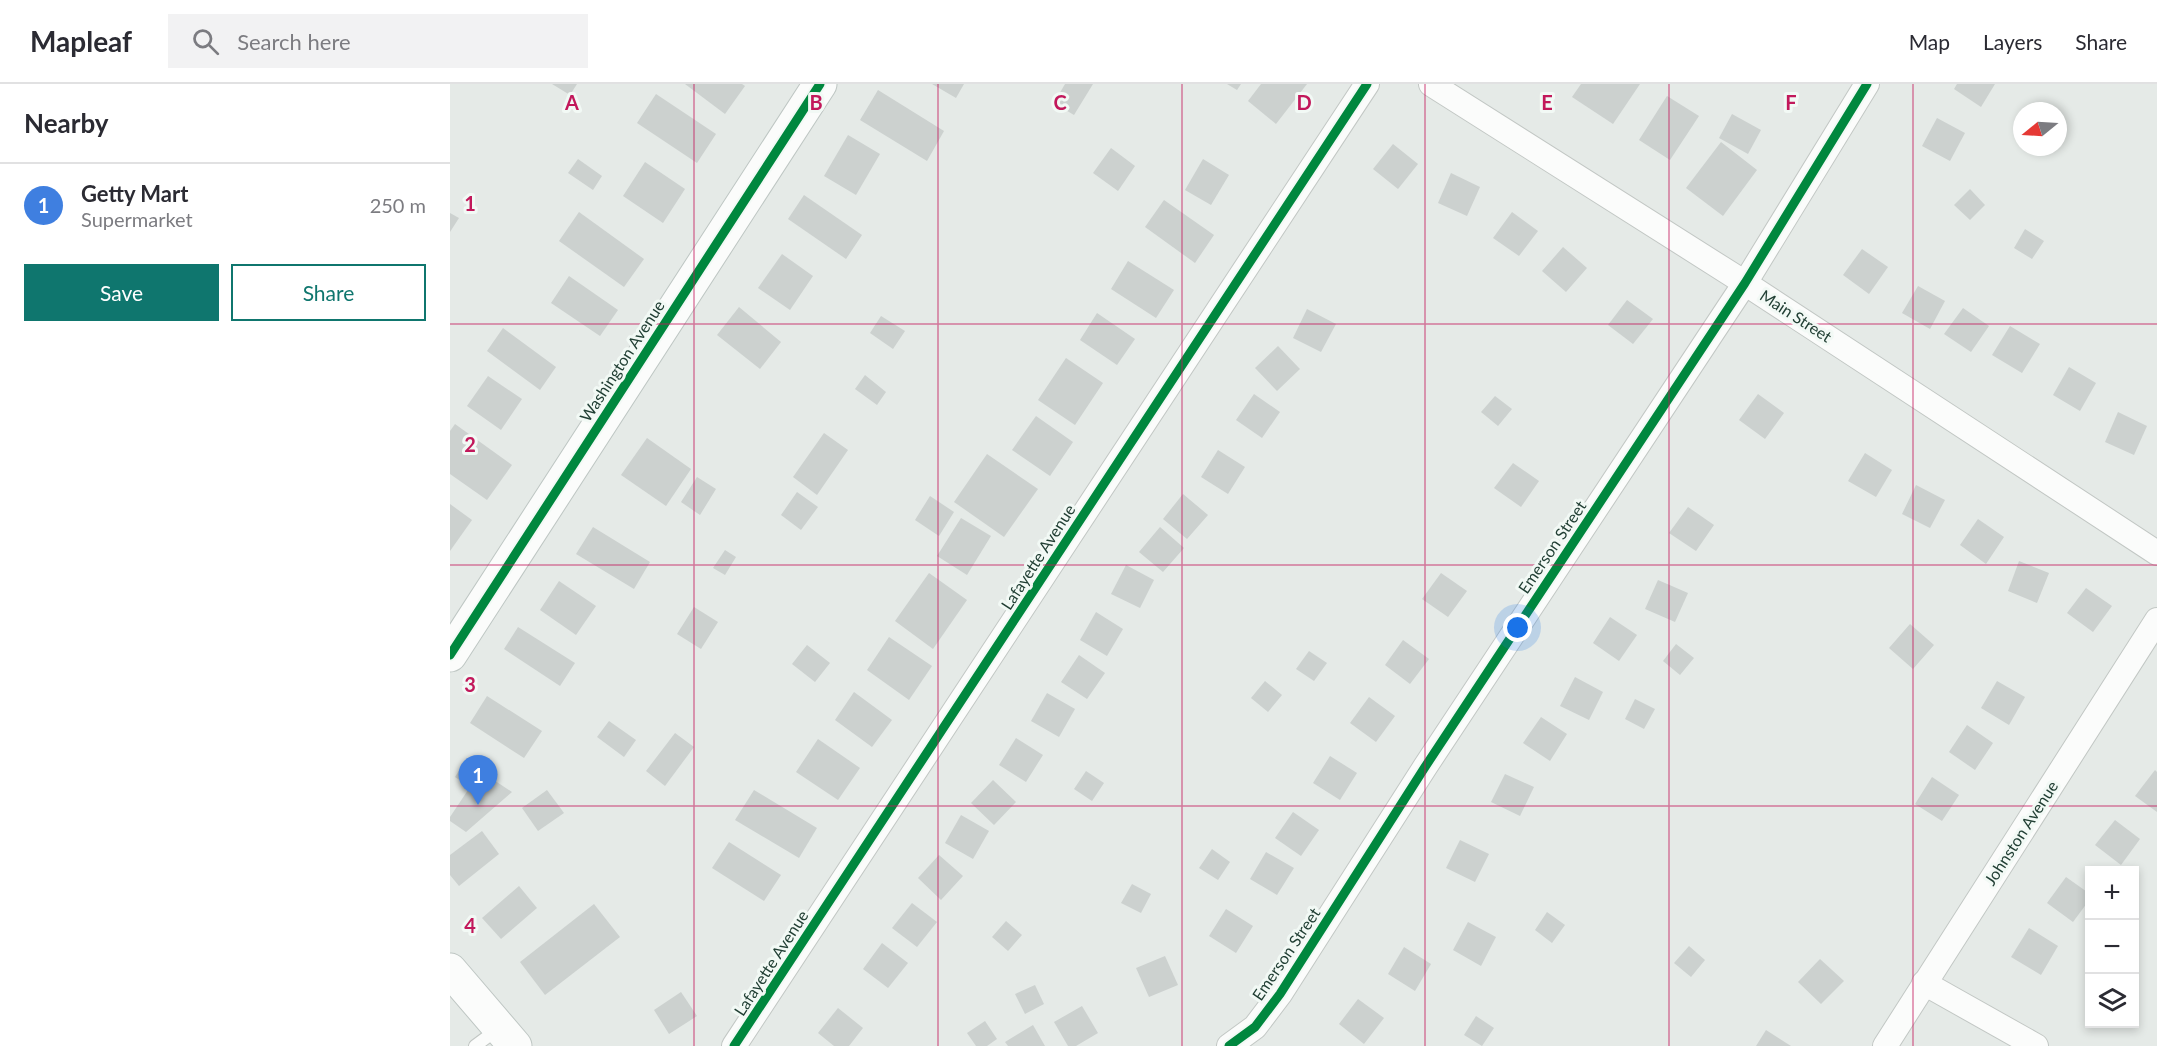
<!DOCTYPE html>
<meta charset="utf-8">
<style>
:root{--surface:#fff;--page:#f2f2f3;--text:#2b2b33;--muted:#7c7c81;--line:#e1e1e2;--accent:#0f766e}
body{margin:0;font-family:Lato,sans-serif;background:var(--page);color:var(--text)}
.controls{position:absolute;right:18px;bottom:18px;display:grid;overflow:hidden;border-radius:0px;box-shadow:0 3px 9px #0003}
.controls button{width:54px;height:54px;display:grid;place-items:center;padding:0;border:0;border-bottom:2px solid var(--line);background:var(--surface);color:var(--text);font:30px sans-serif}
.compass{position:absolute;left:1563px;top:18px;width:54px;height:54px;border-radius:50%;background:var(--surface);box-shadow:0 3px 9px #0003;rotate:252deg}
.you{position:absolute;left:1068px;top:544px;width:21px;height:21px;margin:-15px;border:4px solid #fff;border-radius:50%;background:#1a73e8;box-shadow:0 0 0 9px #1a73e833}
.badge{display:grid;place-items:center;width:39px;height:39px;border-radius:50%;background:var(--accent);color:#fff;font-size:20px;font-weight:700}
.pin{position:absolute;translate:-50% -50px;filter:drop-shadow(0 2px 3px #0008)}
.pin::after{content:'';position:absolute;top:32px;width:21px;height:18px;background:inherit;clip-path:polygon(0 0,100% 0,50% 100%)}
.list{margin:0;padding:0;list-style:none}
h2{display:flex;justify-content:space-between;align-items:center;height:78px;margin:0;padding:0 24px;font-size:26px}
h2 small{font-size:20px;font-weight:400;color:var(--muted)}
.list li{display:grid;grid-template-columns:39px 1fr auto;gap:18px;align-items:center;box-sizing:border-box;height:84px;padding:0 24px;border-top:2px solid var(--line)}
.list b{display:block;font-size:22px;white-space:nowrap}
.list p{margin:0;font-size:20px;white-space:nowrap;color:var(--muted)}
.list em{font-size:20px;font-style:normal;color:var(--muted)}
.actions{display:flex;gap:12px;padding:18px 24px}
.actions a{flex:1;padding:14px 0;border:2px solid var(--accent);border-radius:0px;text-align:center;font-size:21px;color:var(--accent)}
.actions .main{background:var(--accent);color:#fff}
.icon{flex:none;width:33px;height:33px;fill:none;stroke:currentColor;stroke-width:2;stroke-linecap:round;stroke-linejoin:round}
.map{position:relative;flex:none;width:1707px;height:962px;overflow:hidden}
header{display:flex;align-items:center;gap:36px;box-sizing:border-box;height:84px;padding:0 30px;background:var(--surface);border-bottom:2px solid var(--line)}
header strong{font-size:28px}
nav{display:flex;gap:33px;margin-inline-start:auto;font-size:21px}
.search{width:420px;height:54px;background:var(--page);display:flex;align-items:center;gap:15px;box-sizing:border-box;padding:0 21px;border-radius:0px;color:var(--muted);font-size:22px}
main{display:flex}
aside{flex:1;background:var(--surface)}
.map>svg:first-child{display:block}
</style>
<header>
<strong>Mapleaf</strong>
<div class="search"><svg class="icon" aria-label="search" viewBox="0 0 24 24"><circle cx="10" cy="10" r="6"/><path d="M15 15l6 6"/></svg>Search here</div>
<nav><a>Map</a><a>Layers</a><a>Share</a></nav>
</header>
<main>
<aside>
<h2>Nearby<small></small></h2>
<ul class="list">
<li><span class="badge" style="background:#3f7fe0">1</span><div><b>Getty Mart</b><p>Supermarket</p></div><em>250 m</em></li>
</ul>
<div class="actions"><a class="main">Save</a><a>Share</a></div>
</aside>
<div class="map">
<svg width="1707" height="962" viewBox="0 0 1707 962">
<rect width="100%" height="100%" fill="#e5eae7"/>
<g fill="#ccd1cf">
<path d="M102,0H127L120,11Z"/>
<path d="M235,0H292L295,2L275,30Z"/>
<path d="M482,0H514L506,14Z"/>
<path d="M615,0H643L624,31L604,19Z"/>
<path d="M777,0H791L787,6Z"/>
<path d="M811,0H857L826,40L798,17Z"/>
<path d="M1131,0H1190L1163,40L1122,13Z"/>
<path d="M1507,0H1545L1531,23L1504,5Z"/>
<path d="M428,6L494,47L477,77L410,36Z"/>
<path d="M206,10L266,50L247,79L187,39Z"/>
<path d="M1217,12L1249,32L1220,76L1189,56Z"/>
<path d="M1282,30L1311,46L1298,70L1269,54Z"/>
<path d="M1487,34L1515,49L1500,77L1472,62Z"/>
<path d="M398,51L430,70L406,111L374,92Z"/>
<path d="M1271,58L1307,86L1273,132L1236,104Z"/>
<path d="M943,60L968,80L948,105L923,85Z"/>
<path d="M661,64L685,82L668,107L643,89Z"/>
<path d="M128,75L152,92L143,106L118,89Z"/>
<path d="M753,75L779,91L761,121L735,106Z"/>
<path d="M195,78L235,105L213,139L173,112Z"/>
<path d="M1001,89L1030,103L1017,132L988,119Z"/>
<path d="M1520,105L1535,121L1520,136L1504,121Z"/>
<path d="M354,111L412,151L396,175L338,135Z"/>
<path d="M714,116L764,151L745,179L695,143Z"/>
<path d="M129,128L194,175L174,203L109,157Z"/>
<path d="M1062,128L1088,147L1069,172L1043,154Z"/>
<path d="M0,129L9,134L0,148Z"/>
<path d="M1575,145L1594,157L1582,175L1564,164Z"/>
<path d="M1113,163L1137,184L1116,208L1092,187Z"/>
<path d="M1412,165L1438,183L1419,210L1393,191Z"/>
<path d="M332,170L363,192L340,226L308,204Z"/>
<path d="M678,177L724,206L706,234L661,205Z"/>
<path d="M119,192L168,226L150,252L101,219Z"/>
<path d="M1468,202L1495,217L1480,245L1452,229Z"/>
<path d="M1177,216L1203,235L1183,260L1158,241Z"/>
<path d="M289,223L331,258L310,285L267,251Z"/>
<path d="M1513,224L1539,242L1521,268L1494,250Z"/>
<path d="M857,225L886,240L871,268L843,254Z"/>
<path d="M647,229L685,255L667,281L630,256Z"/>
<path d="M431,232L455,247L443,265L420,249Z"/>
<path d="M1560,242L1590,260L1572,289L1542,271Z"/>
<path d="M53,244L106,283L90,306L37,267Z"/>
<path d="M828,262L850,285L827,307L805,284Z"/>
<path d="M616,274L653,299L625,341L588,316Z"/>
<path d="M1619,283L1646,299L1630,327L1603,311Z"/>
<path d="M415,291L436,308L427,321L405,305Z"/>
<path d="M38,292L72,315L51,346L17,322Z"/>
<path d="M804,310L830,328L812,354L786,336Z"/>
<path d="M1308,310L1334,329L1315,355L1289,336Z"/>
<path d="M1045,312L1062,325L1048,342L1031,328Z"/>
<path d="M1668,328L1697,342L1684,371L1655,358Z"/>
<path d="M586,332L623,358L600,392L562,366Z"/>
<path d="M5,340L62,381L37,416L0,390V347Z"/>
<path d="M374,349L398,366L367,411L343,393Z"/>
<path d="M197,354L241,385L216,422L171,391Z"/>
<path d="M768,366L795,383L778,410L751,393Z"/>
<path d="M1415,369L1442,386L1426,413L1398,397Z"/>
<path d="M537,370L588,405L554,453L504,418Z"/>
<path d="M1063,379L1089,397L1071,423L1044,404Z"/>
<path d="M247,393L266,405L250,431L231,418Z"/>
<path d="M1466,401L1495,416L1480,444L1452,430Z"/>
<path d="M347,408L368,423L351,446L331,431Z"/>
<path d="M733,410L758,431L737,455L713,435Z"/>
<path d="M480,412L504,428L489,452L465,436Z"/>
<path d="M0,420L22,436L0,467Z"/>
<path d="M1238,423L1264,441L1246,467L1219,449Z"/>
<path d="M511,434L541,452L517,491L487,472Z"/>
<path d="M1528,435L1554,453L1536,480L1510,461Z"/>
<path d="M143,443L200,478L184,505L126,470Z"/>
<path d="M710,443L734,464L713,488L689,468Z"/>
<path d="M275,466L286,473L275,491L263,484Z"/>
<path d="M1569,477L1599,489L1587,519L1558,507Z"/>
<path d="M676,481L704,496L690,524L661,510Z"/>
<path d="M479,489L517,516L483,565L445,537Z"/>
<path d="M991,489L1017,507L998,533L972,515Z"/>
<path d="M1208,496L1238,509L1225,538L1195,525Z"/>
<path d="M109,497L146,522L126,551L90,526Z"/>
<path d="M1636,504L1662,522L1643,548L1617,529Z"/>
<path d="M244,523L268,538L251,565L227,550Z"/>
<path d="M646,528L673,545L657,572L630,556Z"/>
<path d="M1160,533L1187,551L1169,577L1143,559Z"/>
<path d="M1460,540L1484,561L1463,585L1439,564Z"/>
<path d="M68,543L125,579L110,602L54,565Z"/>
<path d="M439,553L482,582L459,616L417,586Z"/>
<path d="M953,556L979,575L960,600L935,581Z"/>
<path d="M1226,560L1244,574L1230,591L1213,577Z"/>
<path d="M357,561L380,579L365,598L342,580Z"/>
<path d="M859,567L877,579L864,597L846,585Z"/>
<path d="M629,571L655,589L637,615L611,598Z"/>
<path d="M1125,593L1153,608L1139,636L1110,622Z"/>
<path d="M815,597L832,611L818,628L801,614Z"/>
<path d="M1547,597L1575,613L1559,641L1531,624Z"/>
<path d="M404,608L442,636L422,663L385,636Z"/>
<path d="M597,609L625,625L609,653L581,637Z"/>
<path d="M37,612L92,647L74,674L20,639Z"/>
<path d="M919,613L945,632L926,658L900,639Z"/>
<path d="M1185,615L1205,625L1194,645L1175,635Z"/>
<path d="M1091,633L1117,650L1100,677L1073,659Z"/>
<path d="M159,637L186,656L174,673L147,653Z"/>
<path d="M1517,641L1543,659L1525,686L1499,668Z"/>
<path d="M225,649L244,663L215,702L196,687Z"/>
<path d="M566,654L593,671L576,698L549,681Z"/>
<path d="M368,655L410,684L388,716L346,688Z"/>
<path d="M880,672L907,689L890,716L863,699Z"/>
<path d="M15,677L62,708L16,748L0,737V733L20,703L5,693Z"/>
<path d="M1705,686L1707,688V728L1685,712Z"/>
<path d="M636,687L654,699L642,717L624,705Z"/>
<path d="M1055,690L1084,703L1070,732L1041,718Z"/>
<path d="M1482,693L1509,711L1492,737L1465,720Z"/>
<path d="M543,696L566,718L544,741L521,719Z"/>
<path d="M97,706L114,729L88,747L72,724Z"/>
<path d="M304,706L367,744L349,774L285,736Z"/>
<path d="M843,728L869,746L851,772L825,754Z"/>
<path d="M511,731L539,747L523,775L495,759Z"/>
<path d="M1665,736L1690,755L1671,781L1645,761Z"/>
<path d="M32,747L49,770L9,802L0,791V771Z"/>
<path d="M1010,756L1039,770L1025,798L996,784Z"/>
<path d="M279,758L331,791L314,817L262,784Z"/>
<path d="M762,765L780,778L768,796L749,784Z"/>
<path d="M816,768L844,784L827,811L800,795Z"/>
<path d="M489,771L513,792L491,816L468,794Z"/>
<path d="M1616,793L1640,810V815L1623,838L1597,819Z"/>
<path d="M682,800L701,810L691,829L671,819Z"/>
<path d="M69,802L87,824L51,855L32,834Z"/>
<path d="M462,819L487,838L467,863L442,844Z"/>
<path d="M144,820L170,853L95,911L70,878Z"/>
<path d="M776,825L803,842L786,869L759,852Z"/>
<path d="M1097,828L1115,841L1102,859L1085,846Z"/>
<path d="M556,837L572,851L558,867L542,853Z"/>
<path d="M1018,838L1046,853L1031,882L1003,866Z"/>
<path d="M1579,844L1608,862L1591,891L1561,873Z"/>
<path d="M432,859L458,879L438,904L413,885Z"/>
<path d="M1239,862L1255,876L1241,893L1224,879Z"/>
<path d="M954,863L981,880L965,907L938,890Z"/>
<path d="M715,872L728,901L699,913L686,884Z"/>
<path d="M1370,875L1394,897L1371,920L1348,898Z"/>
<path d="M585,901L594,920L575,930L565,910Z"/>
<path d="M231,908L247,932L219,950L204,926Z"/>
<path d="M908,915L934,934L914,960L889,940Z"/>
<path d="M632,922L648,949L626,962H618L604,938Z"/>
<path d="M388,924L413,944L399,962H384L368,949Z"/>
<path d="M1026,932L1044,944L1032,962L1014,951Z"/>
<path d="M535,937L547,955L537,962H526L517,949Z"/>
<path d="M583,941L595,962H558L555,958Z"/>
<path d="M1316,946L1341,962H1306Z"/>
</g>
<g fill="none" stroke-linecap="round" stroke-linejoin="round">
<defs>
<path id="lane" d="M25,962L48,945"/>
<g id="street">
<path d="M981,0L1284,192L1707,469"/>
<path d="M1474,899L1586,962"/>
<path d="M284,962L917,0"/>
<path d="M779,962L805,943L830,910L975,683L1295,199L1417,0"/>
<path d="M1435,962L1707,536"/>
</g>
<g id="secondary">
<path d="M0,571L370,0"/>
<path d="M0,886L65,962"/>
</g>
</defs>
<use href="#lane" stroke="#c2c7c4" stroke-width="14"/>
<use href="#street" stroke="#c2c7c4" stroke-width="26"/>
<use href="#secondary" stroke="#bec6c3" stroke-width="35"/>
<use href="#lane" stroke="#fbfcfb" stroke-width="12"/>
<use href="#street" stroke="#fbfcfb" stroke-width="24"/>
<use href="#secondary" stroke="#fbfcfb" stroke-width="33"/>
<defs>
<g id="cycleway">
<path d="M0,571L370,0"/>
<path d="M284,962L917,0"/>
<path d="M779,962L805,943L830,910L975,683L1295,199L1417,0"/>
</g>
</defs>
<use href="#cycleway" stroke="#f2f9f5" stroke-width="13"/>
<use href="#cycleway" stroke="#00873e" stroke-width="9"/>
</g>
<path fill="none" stroke="#c2185b" stroke-width="1.5" stroke-opacity="0.55" d="M244,0V962M488,0V962M732,0V962M975,0V962M1219,0V962M1463,0V962M0,240H1707M0,481H1707M0,722H1707"/>
<g text-anchor="middle" stroke-width="6" stroke-linejoin="round" paint-order="stroke">
<g font-size="16" fill="#213f34" stroke="#f2f9f5">
<text transform="translate(1346 232) rotate(33)" y="6">Main Street</text>
<text transform="translate(172 277) rotate(-57)" y="6">Washington Avenue</text>
<text transform="translate(1102 463) rotate(-56)" y="6">Emerson Street</text>
<text transform="translate(588 473) rotate(-57)" y="6">Lafayette Avenue</text>
<text transform="translate(1571 749) rotate(-57)" y="6">Johnston Avenue</text>
<text transform="translate(836 870) rotate(-56)" y="6">Emerson Street</text>
<text transform="translate(321 879) rotate(-57)" y="6">Lafayette Avenue</text>
</g>
</g>
<g font-size="20" text-anchor="middle" font-weight="bold" fill="#c2185b" stroke="#f2f9f5" stroke-width="6" stroke-linejoin="round" paint-order="stroke">
<text x="122" y="26">A</text>
<text x="366" y="26">B</text>
<text x="610" y="26">C</text>
<text x="854" y="26">D</text>
<text x="1097" y="26">E</text>
<text x="1341" y="26">F</text>
<text x="20" y="127">1</text>
<text x="20" y="368">2</text>
<text x="20" y="608">3</text>
<text x="20" y="849">4</text>
</g>
</svg>
<div class="controls">
<button>+</button>
<button>−</button>
<button><svg class="icon" aria-label="layers" viewBox="0 0 24 24"><path d="M12 4l9 5-9 5-9-5zM3 14l9 5 9-5"/></svg></button>
</div>
<svg class="compass" viewBox="-18 -18 36 36"><path d="M0-13l5 13h-10z" fill="#e53935"/><path d="M0 13l5-13h-10z" fill="#7c7c81"/></svg>
<div class="you"></div>
<div class="pin badge" style="left:28px;top:721px;background:#3f7fe0">1</div>
</div>
</main>
